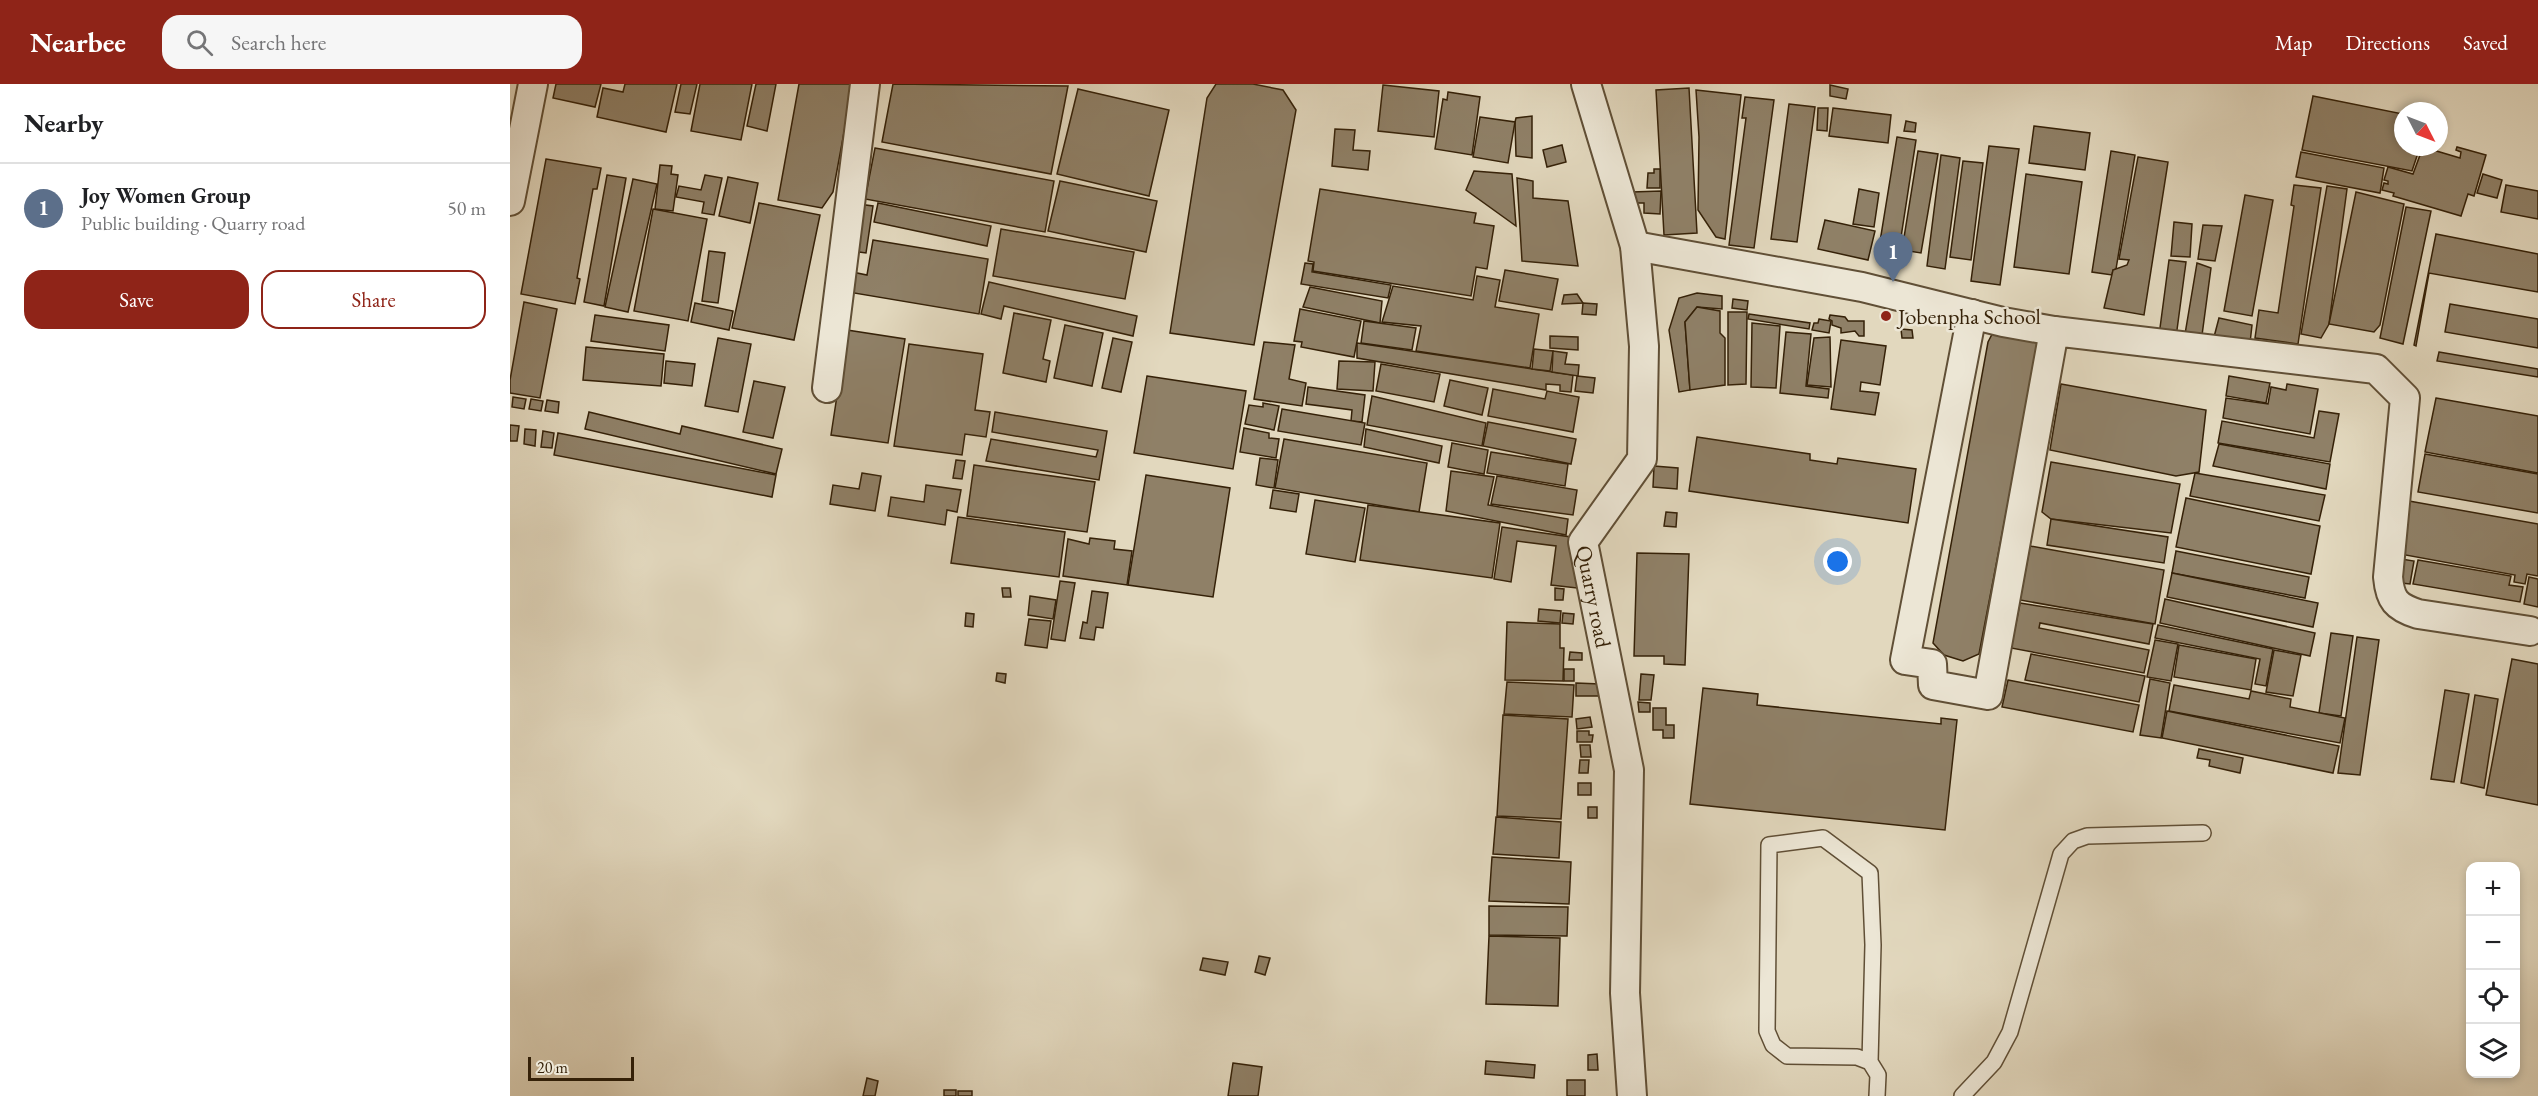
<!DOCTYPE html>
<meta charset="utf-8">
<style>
:root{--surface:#fff;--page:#f6f6f6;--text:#202124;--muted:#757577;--line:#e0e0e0;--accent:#8f2418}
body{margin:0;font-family:"EB Garamond",serif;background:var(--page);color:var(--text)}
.controls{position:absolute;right:18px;bottom:18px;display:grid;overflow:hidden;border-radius:12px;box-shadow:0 3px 9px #0003}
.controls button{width:54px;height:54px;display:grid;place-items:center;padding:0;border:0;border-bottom:2px solid var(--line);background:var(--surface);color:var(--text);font:30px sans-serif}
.compass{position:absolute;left:1884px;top:18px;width:54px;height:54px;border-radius:50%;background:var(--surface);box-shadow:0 3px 9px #0003;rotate:132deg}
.scale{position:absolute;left:18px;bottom:15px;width:106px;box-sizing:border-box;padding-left:6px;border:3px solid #352108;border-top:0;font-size:16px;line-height:21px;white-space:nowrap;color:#352108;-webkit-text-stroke:4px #ece6d5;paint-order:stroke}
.you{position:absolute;left:1328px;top:478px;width:21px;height:21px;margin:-15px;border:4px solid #fff;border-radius:50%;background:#1a73e8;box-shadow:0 0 0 9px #1a73e833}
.badge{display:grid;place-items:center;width:39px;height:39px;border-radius:50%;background:var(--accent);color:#fff;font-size:20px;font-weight:700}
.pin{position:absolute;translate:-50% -50px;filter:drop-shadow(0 2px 3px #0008)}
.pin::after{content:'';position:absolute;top:32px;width:21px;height:18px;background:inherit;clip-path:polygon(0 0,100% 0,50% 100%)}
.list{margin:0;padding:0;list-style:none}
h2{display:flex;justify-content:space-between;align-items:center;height:78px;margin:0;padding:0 24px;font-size:26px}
h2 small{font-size:20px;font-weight:400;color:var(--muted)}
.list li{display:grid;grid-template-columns:39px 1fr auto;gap:18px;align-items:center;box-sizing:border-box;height:90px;padding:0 24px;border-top:2px solid var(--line)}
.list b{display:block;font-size:22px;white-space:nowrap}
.list p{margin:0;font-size:20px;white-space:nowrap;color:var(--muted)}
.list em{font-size:20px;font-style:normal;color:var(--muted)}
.actions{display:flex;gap:12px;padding:18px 24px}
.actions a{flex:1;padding:14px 0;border:2px solid var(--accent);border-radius:18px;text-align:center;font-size:21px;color:var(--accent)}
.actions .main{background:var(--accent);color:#fff}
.icon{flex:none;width:33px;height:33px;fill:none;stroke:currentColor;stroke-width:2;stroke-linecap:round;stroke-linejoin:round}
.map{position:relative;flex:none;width:2028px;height:1012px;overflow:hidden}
header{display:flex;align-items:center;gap:36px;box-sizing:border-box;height:84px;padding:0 30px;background:var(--accent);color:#fff}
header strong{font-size:28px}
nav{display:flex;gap:33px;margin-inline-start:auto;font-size:21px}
.search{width:420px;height:54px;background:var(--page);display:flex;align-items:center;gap:15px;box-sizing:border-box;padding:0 21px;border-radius:18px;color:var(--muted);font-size:22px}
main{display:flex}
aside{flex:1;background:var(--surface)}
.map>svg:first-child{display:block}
</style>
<header>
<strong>Nearbee</strong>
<div class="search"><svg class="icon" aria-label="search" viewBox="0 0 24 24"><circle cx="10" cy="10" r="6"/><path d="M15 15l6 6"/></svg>Search here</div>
<nav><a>Map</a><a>Directions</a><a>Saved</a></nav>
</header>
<main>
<aside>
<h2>Nearby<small></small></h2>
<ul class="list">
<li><span class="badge" style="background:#5c6f8a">1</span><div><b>Joy Women Group</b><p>Public building · Quarry road</p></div><em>50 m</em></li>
</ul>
<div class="actions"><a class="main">Save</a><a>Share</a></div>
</aside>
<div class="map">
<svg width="2028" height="1012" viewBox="0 0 2028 1012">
<rect width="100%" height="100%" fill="#e2d8be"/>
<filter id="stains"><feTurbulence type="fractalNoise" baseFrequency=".00333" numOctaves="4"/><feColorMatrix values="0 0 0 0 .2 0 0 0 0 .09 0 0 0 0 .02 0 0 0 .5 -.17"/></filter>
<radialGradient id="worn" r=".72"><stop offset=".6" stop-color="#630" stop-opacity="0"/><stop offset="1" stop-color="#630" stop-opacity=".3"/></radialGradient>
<g fill="#8f8067" stroke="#352108" stroke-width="1.5">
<path d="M46,0H91L85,23L43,14Z"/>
<path d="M115,0H167L156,48L87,33L93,4L113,8Z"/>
<path d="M171,0H187L180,30L165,28Z"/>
<path d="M190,0H242L231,56L181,47Z"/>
<path d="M246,0H266L257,47L237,42Z"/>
<path d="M289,0H343L323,108L312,124L268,116Z"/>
<path d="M383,0L558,2L541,90L372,58Z"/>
<path d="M706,0H743L773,6L786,26L744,261L660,249L697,14Z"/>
<path d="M873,1L929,7L924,53L868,47Z"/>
<path d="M1320,1L1338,5L1336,15L1320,12Z"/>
<path d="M1179,4L1187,149L1154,151L1146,6Z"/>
<path d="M568,5L659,26L639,112L547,90Z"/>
<path d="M1186,6L1231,11L1215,155L1206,153L1188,126L1189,53Z"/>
<path d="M938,8L970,13L962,71L925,65L933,15L937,16Z"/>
<path d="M1803,12L1893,30V63H1910L1902,87L1792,66Z"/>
<path d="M1235,13L1264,16L1244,164L1219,161L1236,34H1232Z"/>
<path d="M1279,20L1305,23L1287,158L1261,155Z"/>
<path d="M1308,24H1318L1317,47L1307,46Z"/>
<path d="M1323,24L1381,31L1378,59L1319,52Z"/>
<path d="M1022,32V74L1006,72L1005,38L1006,34Z"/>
<path d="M970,33L1005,38L998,79L963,73Z"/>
<path d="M1396,37L1406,39L1405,48L1394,47Z"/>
<path d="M1524,42L1580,49L1575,86L1519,79Z"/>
<path d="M825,45L845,46L843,66L860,67L858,86L822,82Z"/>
<path d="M1387,53L1406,56L1387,179L1367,176Z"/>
<path d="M1052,61L1056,78L1037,83L1033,66Z"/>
<path d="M1479,62L1509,65L1490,201L1461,197Z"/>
<path d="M1913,63L1950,74L1951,68L1946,66L1947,63L1976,71L1964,112L1958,110L1951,132L1883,112L1884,109L1872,106L1874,99L1878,100V97L1874,96L1878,83L1903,90Z"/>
<path d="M365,64L544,97L535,148L355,115Z"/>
<path d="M1408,67L1428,70L1411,169L1392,166Z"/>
<path d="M1601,67L1625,71L1606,185L1603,186L1602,191L1582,188Z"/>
<path d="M1791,68L1874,84L1870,109L1786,93Z"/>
<path d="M1431,71L1450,74L1435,185L1417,182Z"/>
<path d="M1628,73L1658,78L1634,231L1594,224L1603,186L1617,181L1619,176L1609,175Z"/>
<path d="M36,75L91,84L87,105H83L67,194L70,195L65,220L11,210Z"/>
<path d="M1453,77L1473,79L1461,176L1440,173Z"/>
<path d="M150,81L162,82L161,90L168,91L163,127L145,125Z"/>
<path d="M1144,85H1150V104H1137L1138,89H1144Z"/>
<path d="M964,87L1002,90L1006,142L956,106Z"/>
<path d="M1516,90L1572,98L1559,190L1504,183Z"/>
<path d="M1973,90L1992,96L1987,114L1967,109Z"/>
<path d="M97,91L116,94L94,222L74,218Z"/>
<path d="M195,91L212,94L204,131L192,129L194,118L166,113L169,102L191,106Z"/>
<path d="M218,93L248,99L240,139L209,132Z"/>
<path d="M1007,94L1023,97V114L1058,117L1068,182L1012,177Z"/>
<path d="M123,95L147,100L118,228L95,223Z"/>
<path d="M550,97L647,117L636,168L538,147Z"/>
<path d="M1784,101L1811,104L1788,260L1745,254L1749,226L1768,229L1784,122L1781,121Z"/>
<path d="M1996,101L2028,107V135L1991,128Z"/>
<path d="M1817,102L1837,105L1819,240L1811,254L1791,250Z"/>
<path d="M810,105L966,129L964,139L984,142L977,185L966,183L961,212L803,187L804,178L798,177Z"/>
<path d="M1349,105L1369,109L1364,143L1343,140Z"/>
<path d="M1151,107L1150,130L1134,129V119H1122V108Z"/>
<path d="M1846,108L1894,120L1870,241L1864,248L1819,240Z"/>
<path d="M1735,111L1763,116L1742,232L1714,227Z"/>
<path d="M249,119L310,131L284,256L222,244Z"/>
<path d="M368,119L481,142L477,162L364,138Z"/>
<path d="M348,120L363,122L356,169L342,167Z"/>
<path d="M1896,123L1921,127L1893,260L1870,254Z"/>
<path d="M143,125L197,135L178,237L124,227Z"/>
<path d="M1315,136L1365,147L1358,176L1308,165Z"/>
<path d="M1664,138L1682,140L1680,173L1661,172Z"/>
<path d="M1693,141L1712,142L1705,177L1688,175Z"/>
<path d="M491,145L624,168L615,215L483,192Z"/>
<path d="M1926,150L2028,170V208L1919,189L1906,262L1904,261Z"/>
<path d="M363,156L478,175L469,230L338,208L342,188L357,191Z"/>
<path d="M199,167L215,169L208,219L192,217Z"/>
<path d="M1659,176L1676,178L1665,261L1648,259Z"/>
<path d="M795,179L803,180L802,188L881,201L878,214L791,200Z"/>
<path d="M1687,179L1701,184L1690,266L1673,262Z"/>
<path d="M995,186L1048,195L1042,226L989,217Z"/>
<path d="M967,192L990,196L985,223L1029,230L1020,284L906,267L911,242L872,238L883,202L963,216Z"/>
<path d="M479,198L627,232L623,252L494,222L491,235L471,230Z"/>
<path d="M800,203L872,217L870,239L793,223Z"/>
<path d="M1187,209L1212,212V225L1187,223L1175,238L1180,306L1169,308L1159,246L1169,214Z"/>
<path d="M1067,210L1073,219L1052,220L1054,211Z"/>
<path d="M1223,215L1238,217L1237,226L1222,224Z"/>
<path d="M14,218L47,225L30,314L0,309V296Z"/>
<path d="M185,219L223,227L219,246L181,238Z"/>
<path d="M1073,219L1087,220L1086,231L1072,230Z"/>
<path d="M1940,220L2028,235V264L1935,248Z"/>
<path d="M1187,223L1210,227V249L1215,254V301L1180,306L1175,238Z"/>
<path d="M790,225L851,237L844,273L791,263L792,258L784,257Z"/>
<path d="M1218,228H1237L1236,300L1218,301Z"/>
<path d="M504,229L541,236L533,275L540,277L536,298L493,289Z"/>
<path d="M1239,230L1300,239L1299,245L1238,235Z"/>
<path d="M85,231L159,241L155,267L81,257Z"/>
<path d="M1320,231L1335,233L1338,237H1354V252H1349L1345,247L1331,249V244L1322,241V237L1319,235Z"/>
<path d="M1709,234L1742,241L1740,259L1704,253Z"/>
<path d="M1309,235L1321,237L1319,249L1302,246L1304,239H1308Z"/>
<path d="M854,237L906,244L902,266L851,259Z"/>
<path d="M1489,237L1524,244L1528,263L1469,570L1453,577L1434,571L1423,559L1478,258Z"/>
<path d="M1242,239L1270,242L1266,304L1241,303Z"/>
<path d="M555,241L593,249L582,302L544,294Z"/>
<path d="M1391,245L1402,246L1403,254H1392Z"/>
<path d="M337,246L395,255L378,359L321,351Z"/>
<path d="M1276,248L1301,250L1296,302L1319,305L1318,314L1270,309Z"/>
<path d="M1040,252L1068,253V266L1040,264Z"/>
<path d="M1320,253L1321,303L1297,301L1304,254Z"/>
<path d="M208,254L241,260L228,328L195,322Z"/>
<path d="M603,254L622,258L611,308L592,304Z"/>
<path d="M1331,256L1376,262L1370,301L1351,298L1350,307L1369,309L1365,331L1321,325Z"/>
<path d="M754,258L785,261L779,295L796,299L792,322L744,315Z"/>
<path d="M847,259L1063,291L1061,308L1050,307V301L1036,300V306L847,274Z"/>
<path d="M399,260L473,270L465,326L480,328L476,353L455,350L452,371L384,362Z"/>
<path d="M76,263L154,270L151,302L73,296Z"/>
<path d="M1024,265L1043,267L1040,287L1022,285Z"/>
<path d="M1043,267L1057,269L1055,280L1069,281L1068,292L1042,288Z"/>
<path d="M1929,268L2028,285V293L1927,277Z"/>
<path d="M156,277L185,280L182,302L154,299Z"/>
<path d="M829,277L865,278L863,307L827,305Z"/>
<path d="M871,280L930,290L924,318L866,307Z"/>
<path d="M637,292L736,307L723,385L624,369Z"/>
<path d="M1067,292L1085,294L1083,309L1065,307Z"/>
<path d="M1719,292L1760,299L1756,319L1716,312Z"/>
<path d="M940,296L978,304L972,331L934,322Z"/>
<path d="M244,297L275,303L263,354L233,348Z"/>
<path d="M1551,300L1696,326L1689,388L1666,392L1540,366Z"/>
<path d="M1777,300L1808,305L1800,350L1713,334L1716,314L1758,320L1761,303L1776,306Z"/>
<path d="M798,303L855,311L852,338L841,337L842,326L796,320Z"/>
<path d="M983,305L1035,315L1037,307L1069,313L1063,348L978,332Z"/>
<path d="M862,312L976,339L972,362L857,341Z"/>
<path d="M3,313L16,315L14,325L2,323Z"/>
<path d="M1926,314L2028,332V389L1915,368Z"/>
<path d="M21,315L33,317L31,327L19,325Z"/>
<path d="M37,316L49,318L48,329L35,327Z"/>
<path d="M753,319L769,322L764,346L735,340L739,321L753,323Z"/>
<path d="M772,325L855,339L851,361L768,347Z"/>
<path d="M1809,327L1829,330L1820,378L1708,359L1712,337L1804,354Z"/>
<path d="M79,328L170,350L172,342L272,365L266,390L75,345Z"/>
<path d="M485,328L597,347L589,396L476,377L481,355L586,373L588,366L482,348Z"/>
<path d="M978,338L1066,355L1061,380L973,362Z"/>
<path d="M0,341L9,342L7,357H0Z"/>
<path d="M734,344L759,349V354L769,355L766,374L730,368Z"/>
<path d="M15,345L26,346L25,362L14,360Z"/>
<path d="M856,345L932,362L929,379L854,363Z"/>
<path d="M33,347L44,349L42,364L31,363Z"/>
<path d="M48,349L266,391L262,413L44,371Z"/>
<path d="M1187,353L1300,370V376L1327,380L1328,374L1406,385L1398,439L1179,407Z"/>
<path d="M774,355L917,379L909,428L765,404Z"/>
<path d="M942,359L978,366L974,390L938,383Z"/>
<path d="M1709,360L1820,380L1816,405L1703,382Z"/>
<path d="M981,368L1058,380L1055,402L977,389Z"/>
<path d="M1915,370L2028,390V429L1908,408Z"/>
<path d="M750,374L768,376L764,404L746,401Z"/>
<path d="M446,376L455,377L452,395L443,394Z"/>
<path d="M1541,378L1670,400L1661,449L1541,435L1532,428Z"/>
<path d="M464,381L585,398L577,448L457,432Z"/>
<path d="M1144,382L1168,384L1167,405L1143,403Z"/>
<path d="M941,387L984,393L978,421L1058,435L1056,451L936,427Z"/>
<path d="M352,389L371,392L365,427L320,420L323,401L349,405Z"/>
<path d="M1685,389L1815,411L1809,437L1680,412Z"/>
<path d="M636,391L720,404L703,513L618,501Z"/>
<path d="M987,392L1067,406L1063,431L981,420Z"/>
<path d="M416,401L451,406L447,428L437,426L435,441L378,432L381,413L414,418Z"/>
<path d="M763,406L789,410L786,428L760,424Z"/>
<path d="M1676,414L1810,442L1801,490L1666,463Z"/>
<path d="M805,416L855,424L845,478L796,470Z"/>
<path d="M1899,417L2028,440V492L2017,490L2015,500L2004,498L2005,491L1890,470Z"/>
<path d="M858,421L990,439L982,494L850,476Z"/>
<path d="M1156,428L1167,429L1166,443L1154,442Z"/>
<path d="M448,433L555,448L549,493L441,479Z"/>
<path d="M1541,435L1658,453L1654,479L1537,461Z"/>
<path d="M992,443L1068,454L1071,474L1067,504L1041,501L1046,462L1007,457L1001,498L984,495Z"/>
<path d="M580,454L605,457L604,465L622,467L617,501L553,492L558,455L579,460Z"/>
<path d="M1520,462L1654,486L1645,540L1510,516Z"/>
<path d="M1666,467L1799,493L1795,514L1662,489Z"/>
<path d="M1127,469L1179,470L1175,581L1154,580V572H1124Z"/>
<path d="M1885,474L1904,477L1900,500L1882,498Z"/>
<path d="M1908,476L2001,492L1999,501L2013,503L2010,518L1903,500Z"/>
<path d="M1662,489L1808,519L1803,543L1657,513Z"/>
<path d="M2019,493L2028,495V523L2014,520Z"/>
<path d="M550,497L565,499L555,557L541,555Z"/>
<path d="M492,504H500L501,513H493Z"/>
<path d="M1045,504L1054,505L1053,516H1045Z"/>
<path d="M582,507L598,509L593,544L586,543L584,556L570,554L573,538L577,539Z"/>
<path d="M520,512L546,516L543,535L518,531Z"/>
<path d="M1655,515L1805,549L1800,572L1650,539Z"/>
<path d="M1510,519L1643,540L1639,560L1530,539L1529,544L1639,566L1634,589L1501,564Z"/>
<path d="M1029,525L1051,527L1050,539L1028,537Z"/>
<path d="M456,529L464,530L463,543L455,542Z"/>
<path d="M1053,529L1064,530L1063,540L1052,539Z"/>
<path d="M519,535L541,537L537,564L515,561Z"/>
<path d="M997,538L1050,540V564H1054L1053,597L995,596Z"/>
<path d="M1648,541L1763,565L1756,602L1745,600L1750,575L1645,554Z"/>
<path d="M1821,549L1843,552L1831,632L1809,629Z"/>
<path d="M1847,553L1869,556L1850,691L1828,689Z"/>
<path d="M1645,556L1668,560L1661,597L1637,593Z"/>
<path d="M1669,561L1746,575L1741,606L1664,593Z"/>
<path d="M1764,566L1791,571L1783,612L1756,608Z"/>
<path d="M1060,568L1072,569V576H1059Z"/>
<path d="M1521,570L1635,592L1629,618L1515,596Z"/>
<path d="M2002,575L2028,580V721L1976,711Z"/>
<rect x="1054" y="585" width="10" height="12"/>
<path d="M487,589L496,590L495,599L486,597Z"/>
<path d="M1131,590L1144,591L1141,616H1129Z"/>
<path d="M1640,595L1660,599L1651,654L1630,651Z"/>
<path d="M1498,596L1629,621L1623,648L1492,623Z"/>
<path d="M997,598L1064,601L1062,633L994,630Z"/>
<path d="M1066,599L1090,600L1089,612H1066Z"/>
<path d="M1664,601L1739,615L1741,607L1781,615L1780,623L1835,634L1830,659L1659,627Z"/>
<path d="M1193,604L1248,610L1247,621L1431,640V634L1447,636L1435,746L1180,720Z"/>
<path d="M1935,606L1959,610L1944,698L1921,695Z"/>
<path d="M1965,611L1988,615L1974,704L1951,699Z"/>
<path d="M1128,618L1140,619V628H1129Z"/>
<path d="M1143,624H1156V641H1164V654H1153V646H1143Z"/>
<path d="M1657,627L1829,662L1823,689L1652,654Z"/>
<path d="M993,631L1058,635L1051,735L987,732Z"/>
<path d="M1080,633L1082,643L1067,645L1066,635Z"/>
<path d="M1067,647H1079V651H1083L1082,658H1067Z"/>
<path d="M1070,661H1080L1081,673H1071Z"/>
<path d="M1689,665L1733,674L1730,689L1699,682L1700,676L1687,674Z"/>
<path d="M1070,676H1079L1078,689H1069Z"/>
<rect x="1068" y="699" width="13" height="12"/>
<rect x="1078" y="723" width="9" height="11"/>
<path d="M986,733L1051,738L1049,774L983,770Z"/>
<path d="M982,773L1061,778L1059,820L979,817Z"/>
<path d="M979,822L1058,823L1057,852L979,851Z"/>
<path d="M979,852L1050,854L1048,922L976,920Z"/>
<path d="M749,872L760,874L755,891L745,888Z"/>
<path d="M693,874L718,878L715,891L690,886Z"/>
<path d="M1087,970L1088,986H1078V971Z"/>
<path d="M976,977L1025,981L1024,994L975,990Z"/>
<path d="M723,979L752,983L748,1012H718Z"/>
<path d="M357,994L368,997L365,1012H353Z"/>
<rect x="1057" y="996" width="18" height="16"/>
<rect x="434" y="1006" width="12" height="6"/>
<rect x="448" y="1007" width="14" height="5"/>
</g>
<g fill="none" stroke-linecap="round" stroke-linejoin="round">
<defs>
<g id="lane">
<path d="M1360,978L1363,861L1360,789L1313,754L1259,761L1257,947L1263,961L1277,972L1347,973L1360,978L1368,991L1367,1012"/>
<path d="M1452,1012L1484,978L1500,948L1551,770L1563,757L1577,752L1693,749"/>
</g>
<g id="street">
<path id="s1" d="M1076,0L1125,162L1134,262L1132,375L1073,458L1119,686L1115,909L1122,1012"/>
<path d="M0,117L23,0"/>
<path d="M1125,162L1352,203L1493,238L1544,247"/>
<path d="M1462,230L1395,576L1422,580L1423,601L1478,611L1544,247L1866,285L1895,314L1878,493C1880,516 1886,523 1908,530L2020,547"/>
<path d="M317,304L355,0"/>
</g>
</defs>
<use href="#lane" stroke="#604f36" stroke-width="18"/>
<use href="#street" stroke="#604f36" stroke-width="32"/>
<use href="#lane" stroke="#ece6d5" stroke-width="15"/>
<use href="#street" stroke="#ece6d5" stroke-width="28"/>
</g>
<circle fill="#8f2418" stroke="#ece6d5" stroke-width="2" cx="1376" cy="232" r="6"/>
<g text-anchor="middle" stroke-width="5" stroke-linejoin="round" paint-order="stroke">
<g font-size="22" fill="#352108" stroke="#ece6d5" text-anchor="start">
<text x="1388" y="240">Jobenpha School</text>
</g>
<g font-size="22" fill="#352108" stroke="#ece6d5">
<text dy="8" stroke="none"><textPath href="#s1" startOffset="540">Quarry road</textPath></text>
</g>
</g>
<rect width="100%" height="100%" filter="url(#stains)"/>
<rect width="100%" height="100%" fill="url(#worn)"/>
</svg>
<div class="controls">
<button>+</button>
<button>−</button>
<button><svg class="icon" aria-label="locate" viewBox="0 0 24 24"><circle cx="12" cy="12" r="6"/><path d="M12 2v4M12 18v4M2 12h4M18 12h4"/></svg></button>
<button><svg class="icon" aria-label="layers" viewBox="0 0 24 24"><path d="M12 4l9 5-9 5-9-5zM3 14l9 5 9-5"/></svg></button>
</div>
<svg class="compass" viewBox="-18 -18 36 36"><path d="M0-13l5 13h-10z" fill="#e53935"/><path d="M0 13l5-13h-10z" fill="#757577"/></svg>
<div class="scale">20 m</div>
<div class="you"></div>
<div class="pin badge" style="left:1383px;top:198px;background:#5c6f8a">1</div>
</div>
</main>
